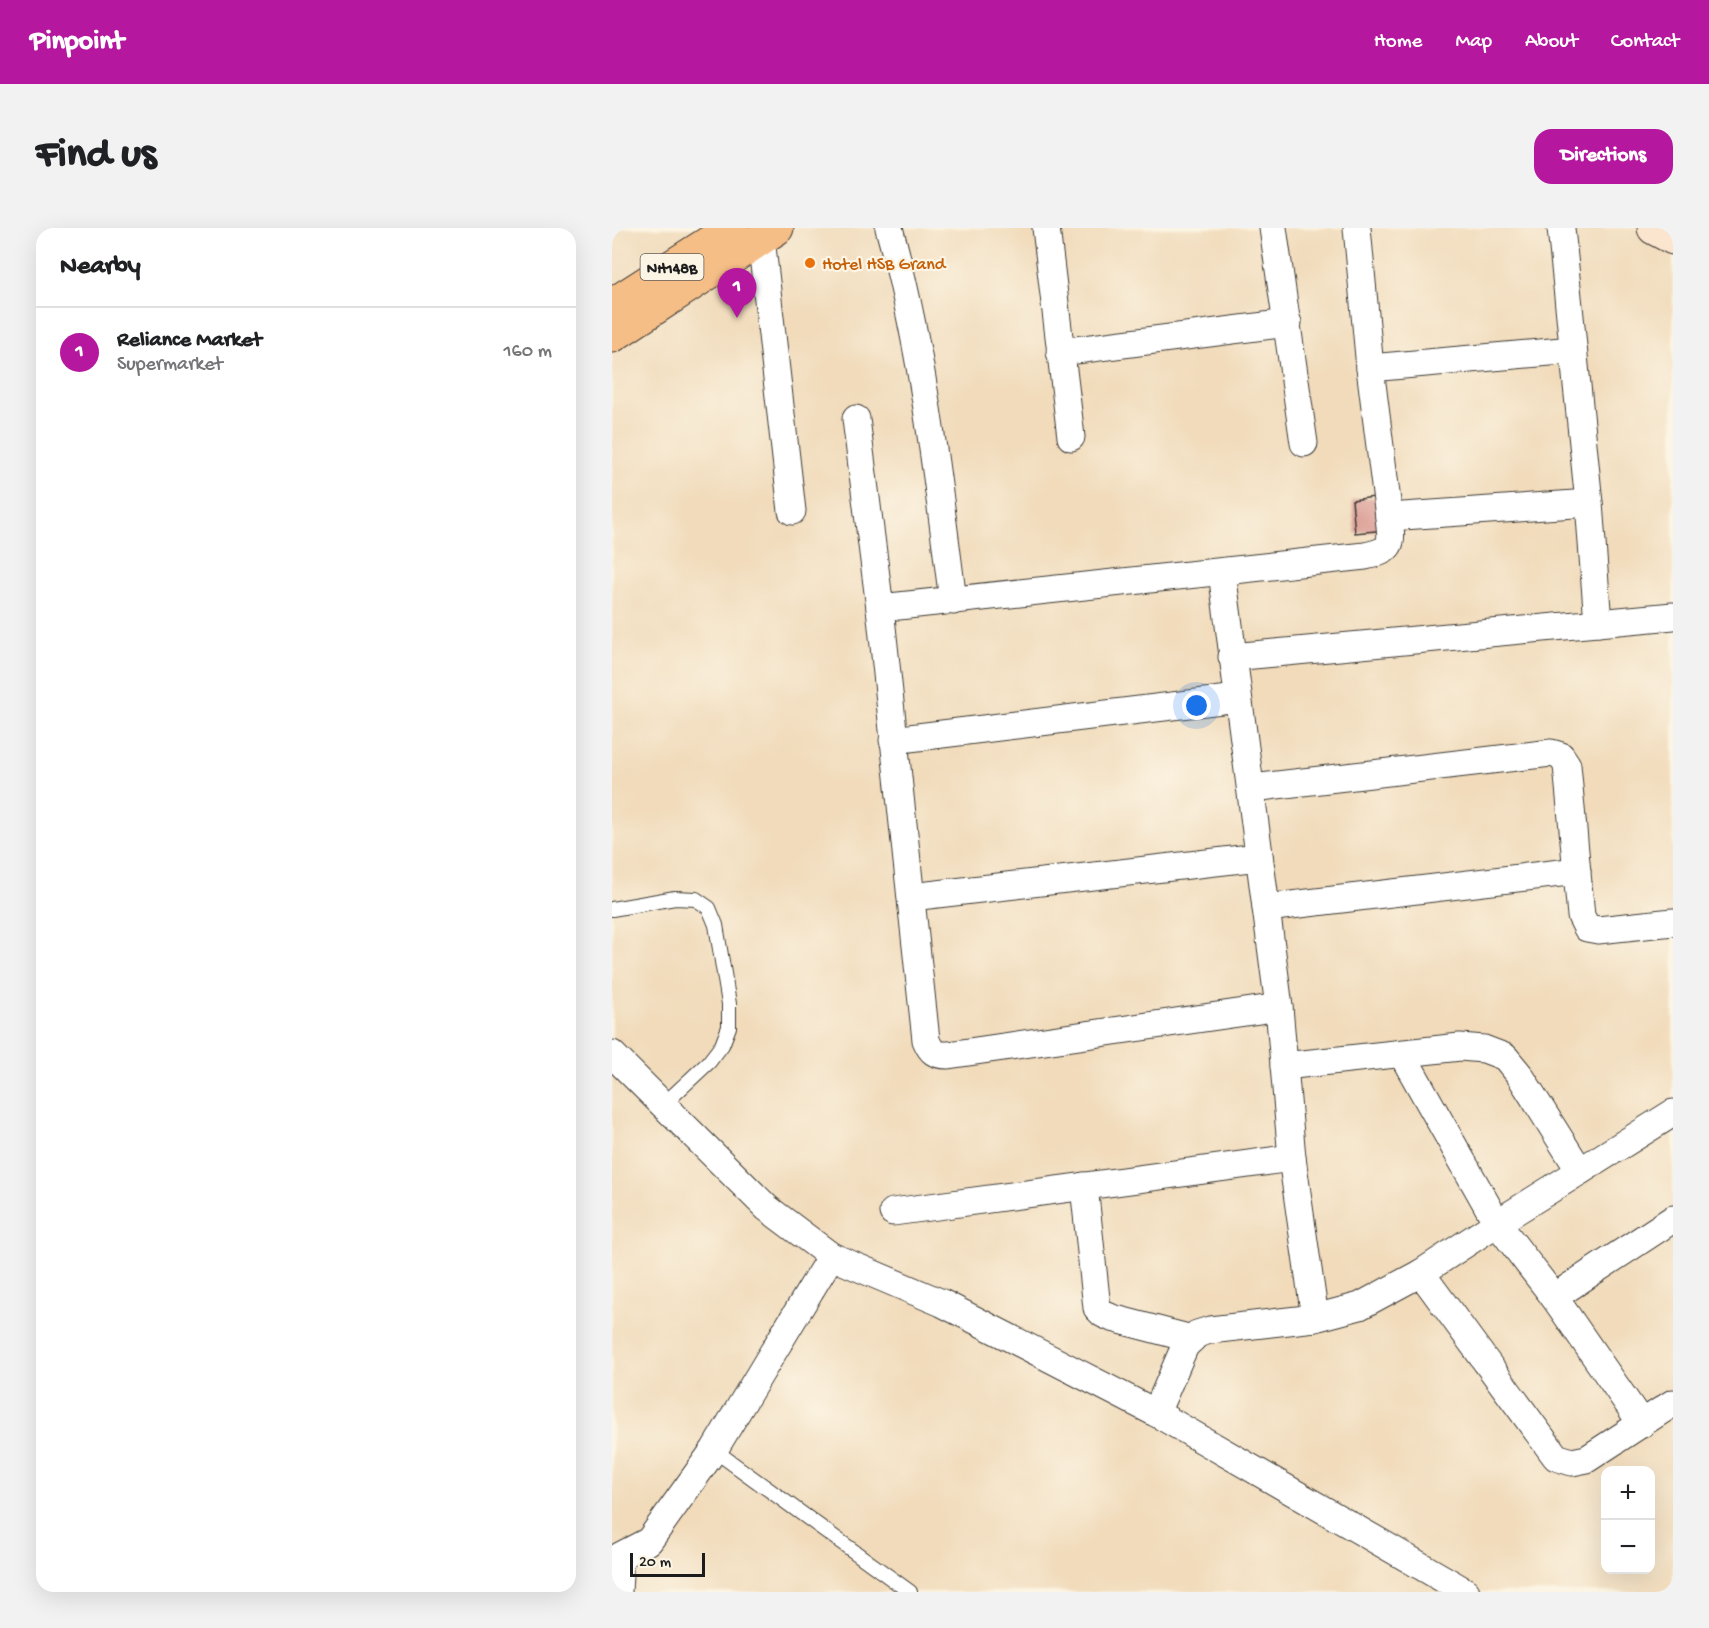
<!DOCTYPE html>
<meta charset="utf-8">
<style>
:root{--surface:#fff;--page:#f2f2f2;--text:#202124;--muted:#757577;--line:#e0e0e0;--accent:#b5179e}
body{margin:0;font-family:"Gochi Hand",sans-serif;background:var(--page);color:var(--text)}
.controls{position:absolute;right:18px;bottom:18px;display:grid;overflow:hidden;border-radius:12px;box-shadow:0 6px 24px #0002}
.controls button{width:54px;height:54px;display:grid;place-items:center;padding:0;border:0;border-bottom:2px solid var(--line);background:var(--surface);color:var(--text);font:30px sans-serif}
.scale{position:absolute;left:18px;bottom:15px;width:75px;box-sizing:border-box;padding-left:6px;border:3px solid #1c1c1c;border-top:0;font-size:16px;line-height:21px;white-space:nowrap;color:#1c1c1c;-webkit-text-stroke:4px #fcf5e5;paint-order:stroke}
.you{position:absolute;left:585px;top:478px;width:21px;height:21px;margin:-15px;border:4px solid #fff;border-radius:50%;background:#1a73e8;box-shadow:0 0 0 9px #1a73e833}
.badge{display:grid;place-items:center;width:39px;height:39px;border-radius:50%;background:var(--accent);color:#fff;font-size:20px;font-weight:700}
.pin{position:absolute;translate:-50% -50px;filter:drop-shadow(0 2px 3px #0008)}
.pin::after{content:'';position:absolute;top:32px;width:21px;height:18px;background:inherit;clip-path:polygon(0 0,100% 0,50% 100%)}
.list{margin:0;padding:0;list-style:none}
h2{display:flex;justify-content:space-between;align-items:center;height:78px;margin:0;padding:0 24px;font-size:26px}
h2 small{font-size:20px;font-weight:400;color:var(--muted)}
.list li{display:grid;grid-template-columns:39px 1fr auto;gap:18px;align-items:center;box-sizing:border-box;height:90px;padding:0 24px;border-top:2px solid var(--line)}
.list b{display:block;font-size:22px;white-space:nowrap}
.list p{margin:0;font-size:20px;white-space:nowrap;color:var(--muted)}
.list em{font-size:20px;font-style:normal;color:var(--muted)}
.map{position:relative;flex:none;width:1061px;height:1364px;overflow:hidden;border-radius:18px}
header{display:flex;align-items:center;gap:36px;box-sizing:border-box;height:84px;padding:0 30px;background:var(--accent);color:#fff}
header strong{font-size:28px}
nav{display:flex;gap:33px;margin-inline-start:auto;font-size:21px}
.intro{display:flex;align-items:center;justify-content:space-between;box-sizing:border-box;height:144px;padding:0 36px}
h1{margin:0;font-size:42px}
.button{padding:15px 27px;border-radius:18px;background:var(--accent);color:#fff;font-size:21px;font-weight:700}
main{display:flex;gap:36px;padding:0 36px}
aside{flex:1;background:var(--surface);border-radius:18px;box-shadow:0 6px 24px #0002}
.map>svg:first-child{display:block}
</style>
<header>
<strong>Pinpoint</strong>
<nav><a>Home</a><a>Map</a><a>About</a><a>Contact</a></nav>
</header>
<div class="intro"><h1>Find us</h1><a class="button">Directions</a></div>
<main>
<aside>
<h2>Nearby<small></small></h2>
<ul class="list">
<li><span class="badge">1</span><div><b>Reliance Market</b><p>Supermarket</p></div><em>160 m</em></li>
</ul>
</aside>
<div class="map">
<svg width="1061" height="1364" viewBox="0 0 1061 1364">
<rect width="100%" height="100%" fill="#fcf5e5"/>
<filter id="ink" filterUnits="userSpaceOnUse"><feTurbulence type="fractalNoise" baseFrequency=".0167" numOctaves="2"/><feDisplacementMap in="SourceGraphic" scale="12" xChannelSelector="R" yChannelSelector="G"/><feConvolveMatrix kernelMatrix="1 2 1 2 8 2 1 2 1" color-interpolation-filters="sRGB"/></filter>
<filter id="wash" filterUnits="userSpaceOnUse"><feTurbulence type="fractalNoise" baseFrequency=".008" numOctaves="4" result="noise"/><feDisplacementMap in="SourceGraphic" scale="24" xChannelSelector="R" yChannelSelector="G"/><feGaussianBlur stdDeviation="1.35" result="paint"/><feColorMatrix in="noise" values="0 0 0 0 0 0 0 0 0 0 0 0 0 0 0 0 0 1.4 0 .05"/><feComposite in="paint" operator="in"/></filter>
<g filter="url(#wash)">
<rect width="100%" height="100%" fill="#f1dbbb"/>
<g id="blocks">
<path fill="#d6918a" d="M770,268L774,302L743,305L740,272Z"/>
</g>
</g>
<g filter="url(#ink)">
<use href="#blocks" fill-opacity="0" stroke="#3c3934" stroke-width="1.5"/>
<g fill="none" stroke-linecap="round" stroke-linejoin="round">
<defs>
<g id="lane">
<path d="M0,681L63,670L84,671L97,680L104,697L117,776V799L110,817L97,834L51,877"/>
<path d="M102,1222L298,1364"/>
</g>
<g id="street">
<path d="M277,0C311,122 325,248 341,373"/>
<path d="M434,0L459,209"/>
<path d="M661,0L692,215"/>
<path d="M949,0L977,275L986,395"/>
<path d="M149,10L180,283"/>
<path d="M448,124L676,95"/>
<path d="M758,140L961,122"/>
<path d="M244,191L268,380L314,812C319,824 323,827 336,827L667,779"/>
<path d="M777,289L977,275"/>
<path d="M610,344L667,779L680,930L703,1090"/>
<path d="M268,380L753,328C782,322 780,316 777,289L758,140L745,0"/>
<path d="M620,429L1061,388"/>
<path d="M281,512L626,470"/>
<path d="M640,560L939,525L949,528L955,537L969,688L975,700L986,702L1061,694"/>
<path d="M299,669L647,629"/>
<path d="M654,680L965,643"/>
<path d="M0,826L155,980L219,1028L330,1075L544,1185L854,1364"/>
<path d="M790,826L885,995L942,1069L1030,1196"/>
<path d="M672,838L848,819L872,821L893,829L907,846L968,943"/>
<path d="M472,958L485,1080L491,1086L500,1090L580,1111"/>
<path d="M281,984L680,930"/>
<path d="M809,1045L944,1229L960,1234L975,1231L1061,1175"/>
<path d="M942,1069L1061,991"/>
<path d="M544,1185L573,1118L585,1106L598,1102L703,1090L748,1078L809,1045L885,995L1061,885"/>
<path d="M6,1364L8,1328L37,1313L102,1222L219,1028"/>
</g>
<path id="secondary" d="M1042,0L1061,10"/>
<g id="highway">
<path d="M0,77L120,0"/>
<path d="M0,108L165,0"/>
</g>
</defs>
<use href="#lane" stroke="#3c3934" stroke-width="16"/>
<use href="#street" stroke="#3c3934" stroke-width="29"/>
<use href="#secondary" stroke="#3c3934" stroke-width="35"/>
<use href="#highway" stroke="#3c3934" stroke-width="35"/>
<use href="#lane" stroke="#fff" stroke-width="14"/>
<use href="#street" stroke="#fff" stroke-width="27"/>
<use href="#secondary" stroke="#fbe5cf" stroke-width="33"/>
<use href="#highway" stroke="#f6be87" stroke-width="33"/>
</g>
</g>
<circle fill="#e8710a" stroke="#fcf5e5" stroke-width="2" cx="198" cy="35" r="6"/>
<g text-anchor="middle" stroke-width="4.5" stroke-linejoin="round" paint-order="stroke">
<rect fill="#fcf5e5" stroke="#5f5d58" stroke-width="1.5" x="28.5" y="26" width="63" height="26" rx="4.5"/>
<g font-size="16" font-weight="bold" fill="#1c1c1c">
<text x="60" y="45">NH148B</text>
</g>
<g font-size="18" fill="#c56008" stroke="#fcf5e5" text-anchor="start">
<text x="210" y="41">Hotel HSB Grand</text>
</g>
</g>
</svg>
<div class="controls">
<button>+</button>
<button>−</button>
</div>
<div class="scale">20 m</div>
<div class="you"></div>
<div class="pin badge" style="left:125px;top:90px">1</div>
</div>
</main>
